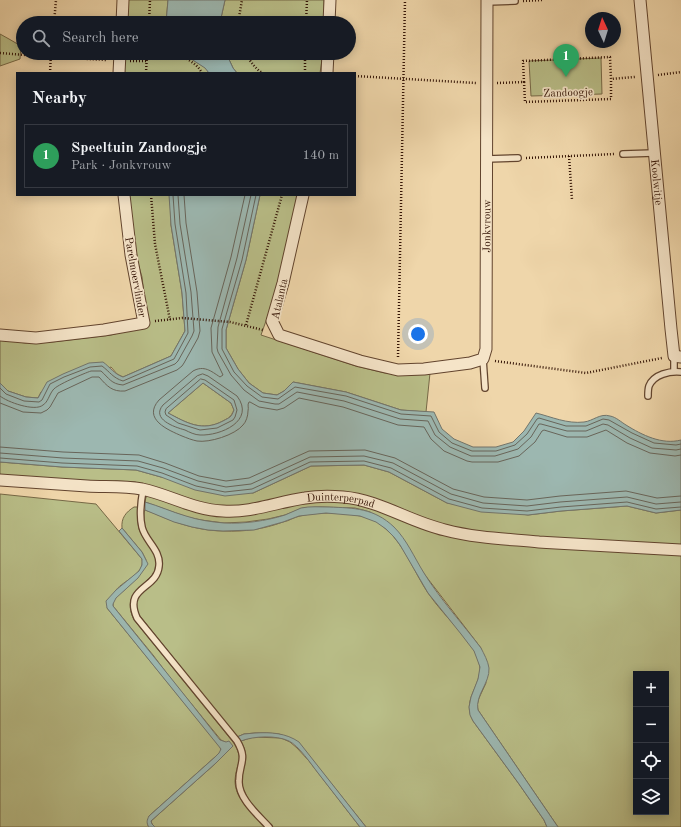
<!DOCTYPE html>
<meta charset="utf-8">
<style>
:root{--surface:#171b24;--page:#20242c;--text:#f1f3f6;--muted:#9ea1a6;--line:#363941;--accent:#b45309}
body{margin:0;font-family:"Old Standard TT",serif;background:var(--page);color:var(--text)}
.controls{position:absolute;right:12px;bottom:12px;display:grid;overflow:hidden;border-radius:0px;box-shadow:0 2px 10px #0003}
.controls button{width:36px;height:36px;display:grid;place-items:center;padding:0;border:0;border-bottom:1px solid var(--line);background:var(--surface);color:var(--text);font:20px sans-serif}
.compass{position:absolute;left:585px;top:12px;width:36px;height:36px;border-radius:50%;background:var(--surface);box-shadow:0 2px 10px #0003;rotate:356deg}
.you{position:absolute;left:418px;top:334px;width:14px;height:14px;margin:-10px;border:3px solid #fff;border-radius:50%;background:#1a73e8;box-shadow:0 0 0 6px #1a73e833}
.badge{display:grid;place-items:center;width:26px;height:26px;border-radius:50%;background:var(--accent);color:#fff;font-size:13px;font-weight:700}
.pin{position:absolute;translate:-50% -33px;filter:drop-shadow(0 1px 2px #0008)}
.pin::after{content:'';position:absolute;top:21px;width:14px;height:12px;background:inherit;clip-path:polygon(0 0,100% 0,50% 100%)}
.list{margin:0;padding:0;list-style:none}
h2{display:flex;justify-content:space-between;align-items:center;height:52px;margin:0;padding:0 16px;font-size:17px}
h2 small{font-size:13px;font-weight:400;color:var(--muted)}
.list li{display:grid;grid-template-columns:26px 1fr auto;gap:12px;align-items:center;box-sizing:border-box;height:64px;margin:0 8px 8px;padding:0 8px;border:1px solid var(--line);border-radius:0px}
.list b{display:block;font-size:15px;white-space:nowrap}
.list p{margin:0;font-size:13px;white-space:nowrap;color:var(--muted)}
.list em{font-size:13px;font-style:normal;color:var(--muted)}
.icon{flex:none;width:22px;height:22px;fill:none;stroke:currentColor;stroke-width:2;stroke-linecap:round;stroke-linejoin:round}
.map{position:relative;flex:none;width:681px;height:827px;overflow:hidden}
.search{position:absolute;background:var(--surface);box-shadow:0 2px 10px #0003;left:16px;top:16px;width:340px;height:44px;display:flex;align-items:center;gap:10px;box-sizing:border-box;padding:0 14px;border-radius:22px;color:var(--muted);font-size:15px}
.panel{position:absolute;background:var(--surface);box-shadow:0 2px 10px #0003;left:16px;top:72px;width:340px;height:124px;border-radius:0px}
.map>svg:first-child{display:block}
</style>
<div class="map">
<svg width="681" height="827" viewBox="0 0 681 827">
<rect width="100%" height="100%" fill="#efd6aa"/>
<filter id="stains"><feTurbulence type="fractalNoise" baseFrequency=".005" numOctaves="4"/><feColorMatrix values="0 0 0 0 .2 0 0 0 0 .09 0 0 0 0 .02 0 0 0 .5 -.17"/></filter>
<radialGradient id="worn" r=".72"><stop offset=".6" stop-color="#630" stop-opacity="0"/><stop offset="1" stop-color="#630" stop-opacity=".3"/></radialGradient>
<g fill="#b9be88" stroke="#766846" fill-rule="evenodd">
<path d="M126,0H168L166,23H124Z"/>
<path d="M225,0H324V23H221V18Z"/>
<path d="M0,34L9,39L21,46L20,59L0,66Z"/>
<path d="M123,53H182L206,68L209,73H122Z"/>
<path d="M226,53H323L320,73H237L233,68Z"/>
<path d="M601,58L602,94L531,96L529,61Z"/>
<path d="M126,195H170L171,225L182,293L185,331L171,356L123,377L117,374L111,367L41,392L38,398L26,397L8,391L0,383V339L25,343L52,342L111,335L133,329L145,303L142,277L133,246Z"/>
<path d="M260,195H302L273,301L261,335L356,366L385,373H430L426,412L401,410L346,392L293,382L284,391L277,395L263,393L249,383L238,369L226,348V330L246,260Z"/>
<path d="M203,383L231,403L234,410C230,418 230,417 223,421C202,432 187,423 168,413Z"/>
<path d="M0,462L62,467L136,470L161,477L253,493L311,466L364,465L389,472L447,503L528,515L561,511L627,506L656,513L681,510V546L480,533L447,527L359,496L260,505L208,506L135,482L116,481L111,482L0,477Z"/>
<path d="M0,494L96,504L142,559C145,574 124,580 116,590C112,596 110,603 107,608L220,747L221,751L215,757L149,816L148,826L149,827H0Z"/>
<path d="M150,495L192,509L306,501L358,502L427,528L681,553V827H558L478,710L477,705L479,698L486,683L481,648L382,519L370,512L363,510L355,508L321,507L303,508L285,515L268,519L246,522L224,523L201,520L187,517L145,502L146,497ZM636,674H666V812H636Z"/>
<path d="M134,507H138C138,514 137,522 139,529C143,542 159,552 156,568C155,573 151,576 147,580C133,594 125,600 134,620L233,742C245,761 236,762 235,781C235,799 253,814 265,827H155L152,824L151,821L216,763L233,746L221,740L171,679L153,655L113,606C112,597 122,593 128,587C135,580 141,568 146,560L142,552L122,528C121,518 126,512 134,507Z"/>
<path d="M145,510C155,513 164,518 173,521C189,527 207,531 224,531C244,532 264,529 283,522C289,521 294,517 300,516C319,511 361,512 377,522C383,526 388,531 393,536C407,552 416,575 428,593C437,606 448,618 459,630C464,637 471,644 475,652C477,657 480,664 480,669C479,689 462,700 473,721L519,784L544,820L547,827H366L299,743L279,734L267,733H255L244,734L237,737L140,616C138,613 136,608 136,604C136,591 160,584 162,567C164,551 150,541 145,527C143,522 144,517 144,512Z"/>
<path d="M253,737L281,738L290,742L297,748L309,761L360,827H273C263,816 241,796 242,781C242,764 251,760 241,741Z"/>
</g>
<g fill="#9cb7b0" stroke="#72756c" fill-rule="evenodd">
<path d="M168,0H225L221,18V23H166Z"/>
<path d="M182,53H226L233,68L237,73H209L205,68Z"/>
<path d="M169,195H260L246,260L226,330V348L238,369L249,383L263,393L277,395L284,391L293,382L346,392L401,410L434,412L442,429L454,439L473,447H496L513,442L524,431L536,413C552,417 567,424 584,422C593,421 600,413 610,416C616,417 621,422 626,425C642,435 662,445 681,440V510L656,513L627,506L561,511L528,515L481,512L447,503L389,472L364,465L311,466L253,493L225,496L195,490L161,477L136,470L62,467L0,462V383L8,391L26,397L38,398L47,382L63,374L89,363L103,362C110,367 114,374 123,377L171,356L185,331L182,293L171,225ZM203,383L231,403L234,410C231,418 230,417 223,421C202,432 187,423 168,413Z"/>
<path d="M145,502C159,506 172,512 186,516C198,520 212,522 224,523C244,524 266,521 285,515C290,513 296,510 301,508C310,506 320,507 329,507C354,508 374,508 394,527C407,540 414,557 424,573C440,599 462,623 481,648C484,654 488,661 489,668C490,683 475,695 478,710L558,827H547L544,820L519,784L473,721L470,715L469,707L471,697L478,679L480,667L474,651L461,634L428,593L400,545L394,537L386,529L376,522L360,516L326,513L299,516L283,522L254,530L223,531L208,530L192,527L174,522L145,510Z"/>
<path d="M122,528L142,552L148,564L138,578L116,598L113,604V606C149,651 185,695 220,740L226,742L229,741L233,746L216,763L151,821L152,824L155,827H149C146,823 147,820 149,816L215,757L219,753L221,749L107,608L106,601L116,590L139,571L142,565V559L119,531Z"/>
<path d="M255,733C271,732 286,733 299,742L366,827H360C346,809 332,791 318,773C311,764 299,746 289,741C276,735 254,736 241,741L237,737L244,734Z"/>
</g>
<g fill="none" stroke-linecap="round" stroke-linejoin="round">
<g stroke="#68655a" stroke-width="1">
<path d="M245,195L231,257L211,328L212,352L223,375L220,377C211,371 204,365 193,371L159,400C142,419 168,430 182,436C187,438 192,440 197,441C209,443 235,435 243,425C246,422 248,416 248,411C249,407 247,405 249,402H250L259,407L277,410L284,408L299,398L343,407L398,425L424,427L431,439L444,451L467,461L472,462H498L519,456L535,442L542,431L544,430L567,437H587L606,430L627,443L650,453L675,456L681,455"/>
<path d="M251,195L237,258L218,327L217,348L218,352L231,375L244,390L259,401L275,404H279L297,392L344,401L400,419L428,421L435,435L450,447L471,456H495L518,449L531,437L539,424H541L567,431H586L603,424L608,425L630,438L652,448L676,450L681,449"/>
<path d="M256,195L242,260L222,329V349L234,372L247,386L262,397L278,399L295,387L346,396L401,414L431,416L439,432L452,443L472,451H496L515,445L527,434L537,419L539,418L566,426H586L603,419L609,420L632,433L654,443L676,445L681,444"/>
<path d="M203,374L208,376L237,396C256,421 220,436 200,435C195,435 189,432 185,430C174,427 151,419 163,405L197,376Z"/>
<path d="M201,379L205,380L234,400L237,410L235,417L233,420L217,428L200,430L178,423L166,415L165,412L166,409Z"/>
<path d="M0,388L6,394L24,401L39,402L42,400L50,384L64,377L90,367L102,366C110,372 113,378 123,381L174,359L188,333L186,293L175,224L173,195"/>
<path d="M0,396C7,402 35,412 43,405C48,402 49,395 53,390C56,385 85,373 91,371C94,371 98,371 101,371C109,378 111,384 123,385L175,364L178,361L192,336L194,331L191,292L180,224L178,195"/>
<path d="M0,403L23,412L41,413L47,410L50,407L58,393L92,377H99C107,386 112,392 125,391L177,370L182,366L184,363L198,338L200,331L197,292L186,223L184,195"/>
<path d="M0,447L63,452L139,455L165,463L199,476L226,481L249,478L309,451L365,450L395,458L453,489L484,497L527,500L560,496L626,491L657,498L681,496"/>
<path d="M0,453L63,458L138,461L163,468L198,481L226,487L251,484L310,457L364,456L393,463L451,494L483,503L527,506L560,502L627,497L656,504L681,502"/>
<path d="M0,458L62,463L137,466L162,473L196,486L225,492L252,489L310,462L364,461L391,468L449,499L482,508L527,511L561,507L627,502L656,509L681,507"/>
</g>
<defs>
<g id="lane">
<path d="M487,2L515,1"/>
<path d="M623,154L654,153"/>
<path d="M486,159L518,158"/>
<path d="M483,359L485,388"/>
<path d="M674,371V356"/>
<path d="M648,396C648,393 648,389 649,386C654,374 670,371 681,372"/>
<path d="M143,490C141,501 139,515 142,527C145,541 161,550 159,566C157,590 123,586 137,618L237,741C248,760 239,763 239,781C238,798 258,815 269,827"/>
</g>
<g id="street">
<path id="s1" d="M640,0L671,329L674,356L681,357"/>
<path d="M122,23L123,0"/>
<path d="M329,23L330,0"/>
<path d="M119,73L120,53"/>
<path d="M327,73L328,53"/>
<path id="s2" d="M303,195L283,283L272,321L279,335L360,361L398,370L424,369L470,363L483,359L486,349L487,0"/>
<path d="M0,335L36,338L104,330L144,323L131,255L124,195"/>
<path id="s3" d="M0,480C29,482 58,484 87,486C105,487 124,486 142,489C170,495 194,510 223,511C251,513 277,502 305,498C317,496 331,496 343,497C379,500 410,522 445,530C475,538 508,539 539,542C586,545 633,547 681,550"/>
</g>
</defs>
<use href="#lane" stroke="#62442e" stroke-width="8"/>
<use href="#street" stroke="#62442e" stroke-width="13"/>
<g stroke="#331305" stroke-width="2.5" stroke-dasharray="1 2" stroke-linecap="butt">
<path d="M523,1L543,0"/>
<path d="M54,23L56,0"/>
<path d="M149,23L150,0"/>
<path d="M238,23L242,0"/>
<path d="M306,23L307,0"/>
<path d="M0,53L51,57L107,60"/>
<path d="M176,53C185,58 197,63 202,73"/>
<path d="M245,53C250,61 255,68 262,73"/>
<path d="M130,61H146"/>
<path d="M50,73L51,53"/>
<path d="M146,73L147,53"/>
<path d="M305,73V53"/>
<path d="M658,75L681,72"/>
<path d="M355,76L476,83"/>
<path d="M524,82L525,102L611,99V79"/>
<path d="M497,83L524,82L523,61L610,57L611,79L635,77"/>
<path d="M569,156L572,200"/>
<path d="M526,158L615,154"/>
<path d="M151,195L155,244L170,320"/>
<path d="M155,321L182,318L230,322L263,330"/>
<path d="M246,325L282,195"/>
<path d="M398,357L405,0"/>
<path d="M495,361L586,373L662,358"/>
</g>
<use href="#lane" stroke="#f5e4c8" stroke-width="5.5"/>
<use href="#street" stroke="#f5e4c8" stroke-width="11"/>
</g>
<g text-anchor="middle" stroke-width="3.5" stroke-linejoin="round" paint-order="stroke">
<g font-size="11" fill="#331305" stroke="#f5e4c8">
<text transform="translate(568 92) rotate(-2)" y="4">Zandoogje</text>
<text dy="4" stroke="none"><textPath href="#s1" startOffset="183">Koolwitje</textPath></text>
<text dy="4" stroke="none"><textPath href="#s2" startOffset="489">Jonkvrouw</textPath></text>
<text transform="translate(136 277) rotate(80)" y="4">Parelmoervlinder</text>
<text transform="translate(279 299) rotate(-77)" y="4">Atalanta</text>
<text dy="4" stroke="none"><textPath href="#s3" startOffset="346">Duinterperpad</textPath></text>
</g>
</g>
<rect width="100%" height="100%" filter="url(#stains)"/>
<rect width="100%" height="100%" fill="url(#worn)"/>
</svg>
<div class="controls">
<button>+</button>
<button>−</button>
<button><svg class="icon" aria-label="locate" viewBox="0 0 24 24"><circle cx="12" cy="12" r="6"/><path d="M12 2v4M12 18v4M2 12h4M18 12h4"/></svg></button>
<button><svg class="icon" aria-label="layers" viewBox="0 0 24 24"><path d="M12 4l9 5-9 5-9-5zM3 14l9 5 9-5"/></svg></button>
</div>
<svg class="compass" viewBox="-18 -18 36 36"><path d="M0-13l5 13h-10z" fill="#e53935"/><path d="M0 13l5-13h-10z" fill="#9ea1a6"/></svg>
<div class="you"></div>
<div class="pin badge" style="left:566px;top:77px;background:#2e9e5b">1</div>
<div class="search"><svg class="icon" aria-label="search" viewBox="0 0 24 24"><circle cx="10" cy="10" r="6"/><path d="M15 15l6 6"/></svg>Search here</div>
<section class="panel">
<h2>Nearby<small></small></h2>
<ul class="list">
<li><span class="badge" style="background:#2e9e5b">1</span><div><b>Speeltuin Zandoogje</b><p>Park · Jonkvrouw</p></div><em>140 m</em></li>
</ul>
</section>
</div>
